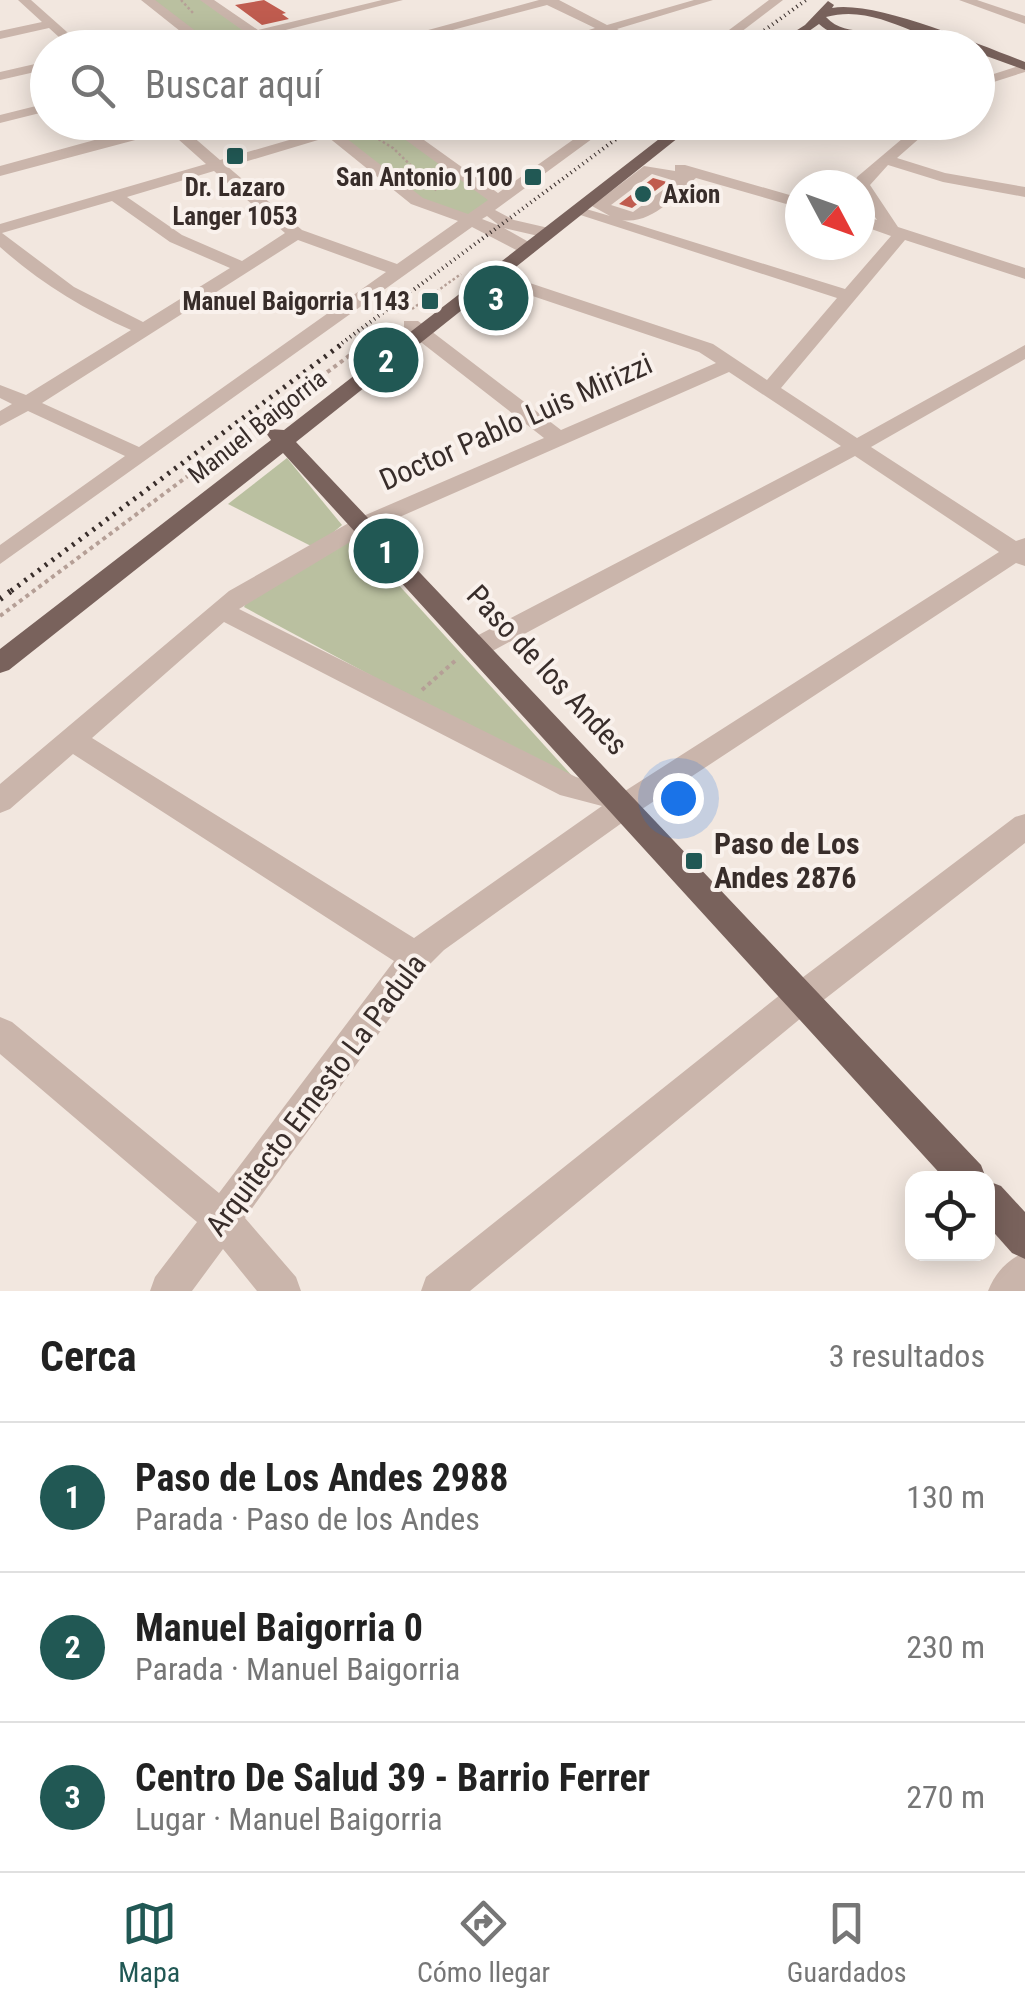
<!DOCTYPE html>
<html lang="es">
<meta charset="utf-8">
<style>
:root{--surface:#fff;--page:#f6f6f6;--text:#222;--muted:#767676;--line:#e0e0e0;--accent:#215854}
body{margin:0;font-family:"Roboto Condensed",sans-serif;background:var(--page);color:var(--text)}
.controls{position:absolute;right:30px;bottom:30px;display:grid;overflow:hidden;border-radius:20px;box-shadow:0 5px 25px #0003}
.controls button{width:90px;height:90px;display:grid;place-items:center;padding:0;border:0;border-bottom:2px solid var(--line);background:var(--surface);color:var(--text);font:50px sans-serif}
.compass{position:absolute;left:785px;top:170px;width:90px;height:90px;border-radius:50%;background:var(--surface);box-shadow:0 5px 25px #0003;rotate:131deg}
.you{position:absolute;left:678px;top:798px;width:35px;height:35px;margin:-25px;border:8px solid #fff;border-radius:50%;background:#1a73e8;box-shadow:0 0 0 15px #1a73e833}
.badge{display:grid;place-items:center;width:65px;height:65px;border-radius:50%;background:var(--accent);color:#fff;font-size:32px;font-weight:700}
.pin{position:absolute;translate:-50% -50%;border:5px solid #fff;box-shadow:0 2px 10px #0006}
.list{margin:0;padding:0;list-style:none}
h2{display:flex;justify-content:space-between;align-items:center;height:130px;margin:0;padding:0 40px;font-size:42px}
h2 small{font-size:32px;font-weight:400;color:var(--muted)}
.list li{display:grid;grid-template-columns:65px 1fr auto;gap:30px;align-items:center;box-sizing:border-box;height:150px;padding:0 40px;border-top:2px solid var(--line)}
.list b{display:block;font-size:38px;white-space:nowrap}
.list p{margin:0;font-size:32px;white-space:nowrap;color:var(--muted)}
.list em{font-size:32px;font-style:normal;color:var(--muted)}
.icon{flex:none;width:55px;height:55px;fill:none;stroke:currentColor;stroke-width:2;stroke-linecap:round;stroke-linejoin:round}
.map{position:relative;flex:none;width:1025px;height:1291px;overflow:hidden}
.search{position:absolute;background:var(--surface);box-shadow:0 5px 25px #0003;left:30px;right:30px;top:30px;height:110px;display:flex;align-items:center;gap:25px;box-sizing:border-box;padding:0 35px;border-radius:55px;color:var(--muted);font-size:38px}
.sheet{height:580px;background:var(--surface)}
nav{display:flex;justify-content:space-around;align-items:center;box-sizing:border-box;height:140px;border-top:2px solid var(--line);background:var(--surface);font-size:28px;color:var(--muted)}
nav a{display:grid;justify-items:center;gap:5px}
nav .on{color:var(--accent)}
.map>svg:first-child{display:block}
</style>
<div class="map">
<svg width="1025" height="1291" viewBox="0 0 1025 1291">
<rect width="100%" height="100%" fill="#f2e7df"/>
<g fill="#bac0a0">
<path d="M147,0H206L276,47H212Z"/>
<path d="M317,123H388L497,201L470,221L417,201Z"/>
<path d="M287,458L342,525L315,548L228,504Z"/>
<path d="M356,538L574,778L413,698L244,607L248,599Z"/>
</g>
<g fill="#c05c4f">
<path d="M264,0L286,13L282,14L289,19L262,25L235,5Z"/>
<path d="M653,178L667,182L632,208L619,204Z"/>
</g>
<g fill="none" stroke-linecap="round" stroke-linejoin="round">
<g stroke="#b59f96" stroke-width="2.5" stroke-dasharray="2.5 2.5" stroke-linecap="butt">
<path d="M181,0L194,14"/>
<path d="M370,134L393,148L438,192"/>
<path d="M412,309L461,274"/>
<path d="M362,346L392,324"/>
</g>
<g stroke="#b59f96" stroke-width="4" stroke-dasharray="4 4" stroke-linecap="butt">
<path d="M0,616L365,344"/>
<path d="M422,690L456,660"/>
</g>
<g fill="#cab5ab" fill-rule="evenodd">
<path d="M18,0H31L85,48H71L49,28L0,39V31L42,22Z"/>
<path d="M141,0H155L218,48H203L188,36L141,48H117L180,31Z"/>
<path d="M200,0H214L258,30L382,0H403L266,35L282,48H267Z"/>
<path d="M539,0H559L607,25L694,0H713L617,29L653,48H636L605,33L555,48H533L595,28L547,5L385,48H362Z"/>
<path d="M769,0H783L720,48H705Z"/>
<path d="M959,0H977L1025,16V24Z"/>
<path d="M48,61V69L0,80V72Z"/>
<path d="M1025,64V72L978,87V79Z"/>
<path d="M48,103V111L0,123V115Z"/>
<path d="M160,122H176L220,160L320,131V125C336,123 354,122 372,122L341,134L423,198L468,214L488,200L381,122H398L414,134L449,122H472L424,140L498,193L598,122H615L495,210L514,220L553,229L555,233L547,238L504,228L534,245V253H522L472,227L0,564V545L125,456L28,411L0,426V411L12,404L0,398V385L26,395L131,330C83,309 39,282 0,247V224L206,164L169,131L0,176V166ZM328,137L411,204L458,221L397,264L302,230L228,167ZM214,171L285,233L242,261L182,235L127,197ZM112,201L170,242L230,268L143,322L74,287L2,233ZM487,216L500,226L482,219ZM298,240L386,272L139,447L42,403Z"/>
<path d="M922,122H938L897,158L945,173L1025,187V197L943,182L888,165L870,185L898,227L1025,268V279L905,240L781,388L857,438L1025,345V359L871,447L1016,541L1025,538V566L1016,563L633,815L444,950L427,967L245,1218L296,1277L301,1291H257L223,1249L192,1291H150L155,1277L197,1222L0,1054V1017L12,1022L219,1193L394,961L73,754L10,809L0,813V784L229,591L354,520L544,438L404,329V321H418L561,430L716,363L699,352L473,276V268H485L713,344L767,380L837,298L568,211L576,206L610,216L592,206L644,166L675,171V165H685L800,198V208L696,178C676,195 652,225 622,220L845,289L891,236L860,225V215L877,220L860,194V185H854L857,177ZM652,174L675,181L633,212L611,205ZM729,372L841,446L467,641L463,648L467,655H485L855,456L999,552L625,791L576,777L239,609L370,530ZM224,622L560,795L602,806L414,938L92,738Z"/>
<path d="M1025,814V843L812,1009L470,1291H421L426,1277L790,987L1015,817Z"/>
<path d="M1025,1252V1291H988C995,1273 1007,1260 1025,1252Z"/>
</g>
<g fill="#79625c" fill-rule="evenodd">
<path d="M828,1L834,5L832,8C875,0 980,45 1025,62V70L978,53V48C924,48 881,2 826,17C851,44 892,20 922,37L916,41C885,39 843,46 819,24L785,48H769L805,25Z"/>
<path d="M681,122H698L296,442L981,1165L986,1178H944L283,453L9,670L0,673V649L271,440L266,433L269,429L284,430Z"/>
<path d="M988,1181L1001,1186L1025,1212V1259L1012,1253L988,1226Z"/>
</g>
<g stroke="#382d2a" stroke-width="4" stroke-dasharray="1 4" stroke-linecap="butt">
<path d="M740,48L806,0"/>
<path d="M338,346L639,122"/>
</g>
<path stroke="#382d2a" stroke-width="5" stroke-dasharray="2.5 6" stroke-linecap="butt" d="M11,591L342,344"/>
<path stroke="#382d2a" stroke-width="6" stroke-dasharray="2.5 8" stroke-linecap="butt" d="M0,599L15,588"/>
</g>
<g fill="#215854" stroke="#f9f1ec" stroke-width="4">
<rect x="225" y="146" width="20" height="20" rx="5"/>
<rect x="523" y="167" width="20" height="20" rx="5"/>
<circle cx="643" cy="194" r="10"/>
<rect x="420" y="291" width="20" height="20" rx="5"/>
<rect x="684" y="851" width="20" height="20" rx="5"/>
</g>
<g text-anchor="middle" stroke-width="8" stroke-linejoin="round" paint-order="stroke">
<g font-size="25" font-weight="bold" fill="#382d2a" stroke="#f9f1ec" text-anchor="end">
<text x="513" y="186">San Antonio 1100</text>
<text x="235" y="196" text-anchor="middle">Dr. Lazaro<tspan x="235" dy="29">Langer 1053</tspan></text>
<text x="663" y="203" text-anchor="start">Axion</text>
<text x="410" y="310">Manuel Baigorria 1143</text>
</g>
<g font-size="25" fill="#382d2a" stroke="#f9f1ec">
<text transform="translate(257 426) rotate(-38)" y="9">Manuel Baigorria</text>
</g>
<g font-size="30" fill="#382d2a" stroke="#f9f1ec">
<text transform="translate(516 422) rotate(-24)" y="10">Doctor Pablo Luis Mirizzi</text>
<text transform="translate(547 670) rotate(47)" y="10">Paso de los Andes</text>
<text transform="translate(316 1095) rotate(-53)" y="10">Arquitecto Ernesto La Padula</text>
</g>
<g font-size="30" font-weight="bold" fill="#382d2a" stroke="#f9f1ec" text-anchor="start">
<text x="714" y="854">Paso de Los<tspan x="714" dy="34">Andes 2876</tspan></text>
</g>
</g>
</svg>
<div class="controls">
<button><svg class="icon" aria-label="locate" viewBox="0 0 24 24"><circle cx="12" cy="12" r="6"/><path d="M12 2v4M12 18v4M2 12h4M18 12h4"/></svg></button>
</div>
<svg class="compass" viewBox="-18 -18 36 36"><path d="M0-13l5 13h-10z" fill="#e53935"/><path d="M0 13l5-13h-10z" fill="#767676"/></svg>
<div class="you"></div>
<div class="pin badge" style="left:386px;top:551px">1</div>
<div class="pin badge" style="left:386px;top:360px">2</div>
<div class="pin badge" style="left:496px;top:298px">3</div>
<div class="search"><svg class="icon" aria-label="search" viewBox="0 0 24 24"><circle cx="10" cy="10" r="6"/><path d="M15 15l6 6"/></svg>Buscar aquí</div>
</div>
<section class="sheet">
<h2>Cerca<small>3 resultados</small></h2>
<ul class="list">
<li><span class="badge">1</span><div><b>Paso de Los Andes 2988</b><p>Parada · Paso de los Andes</p></div><em>130 m</em></li>
<li><span class="badge">2</span><div><b>Manuel Baigorria 0</b><p>Parada · Manuel Baigorria</p></div><em>230 m</em></li>
<li><span class="badge">3</span><div><b>Centro De Salud 39 - Barrio Ferrer</b><p>Lugar · Manuel Baigorria</p></div><em>270 m</em></li>
</ul>
</section>
<nav>
<a class="on"><svg class="icon" aria-label="map" viewBox="0 0 24 24"><path d="M3 6l6-2 6 2 6-2v14l-6 2-6-2-6 2zM9 4v14M15 6v14"/></svg>Mapa</a>
<a><svg class="icon" aria-label="directions" viewBox="0 0 24 24"><path d="M12 3l9 9-9 9-9-9zM9 14v-3h6M13 9l2 2-2 2"/></svg>Cómo llegar</a>
<a><svg class="icon" aria-label="saved" viewBox="0 0 24 24"><path d="M7 4h10v16l-5-4-5 4z"/></svg>Guardados</a>
</nav>
